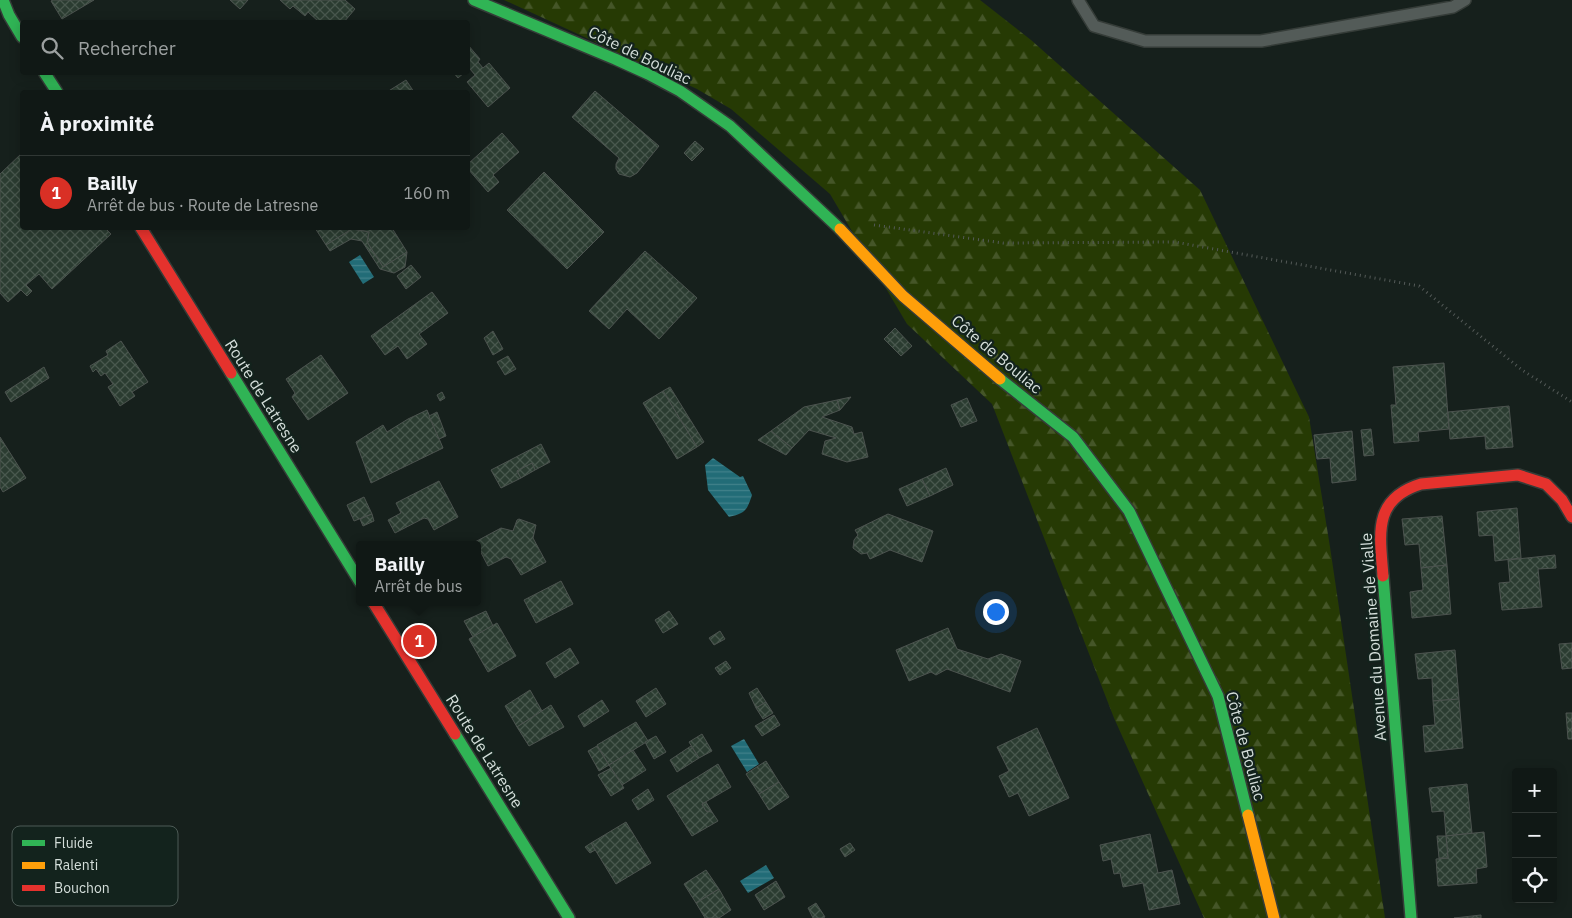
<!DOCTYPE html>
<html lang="fr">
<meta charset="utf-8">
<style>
:root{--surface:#101815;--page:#1e2522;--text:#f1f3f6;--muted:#9ca0a0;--line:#303734;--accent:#d93025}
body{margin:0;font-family:"IBM Plex Sans",sans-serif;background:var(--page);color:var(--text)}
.controls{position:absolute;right:15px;bottom:15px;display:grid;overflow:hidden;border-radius:5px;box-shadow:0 2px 12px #0003}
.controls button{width:45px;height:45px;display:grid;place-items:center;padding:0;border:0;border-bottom:1px solid var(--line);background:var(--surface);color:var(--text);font:25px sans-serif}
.you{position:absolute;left:995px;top:611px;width:18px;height:18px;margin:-12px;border:4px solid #fff;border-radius:50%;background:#1a73e8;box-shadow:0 0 0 8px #1a73e833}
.badge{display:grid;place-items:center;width:32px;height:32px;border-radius:50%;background:var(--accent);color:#fff;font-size:16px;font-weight:700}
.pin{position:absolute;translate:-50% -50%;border:2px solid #fff;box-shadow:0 1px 5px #0006}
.popup{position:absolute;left:356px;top:541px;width:125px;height:65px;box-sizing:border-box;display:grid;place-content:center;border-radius:5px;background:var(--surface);filter:drop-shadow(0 1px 4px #0005);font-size:16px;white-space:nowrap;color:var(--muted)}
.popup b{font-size:19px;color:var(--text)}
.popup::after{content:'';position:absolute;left:50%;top:100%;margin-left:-10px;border:10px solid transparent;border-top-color:var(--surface)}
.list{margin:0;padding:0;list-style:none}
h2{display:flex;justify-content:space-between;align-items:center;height:65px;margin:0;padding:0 20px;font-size:21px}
h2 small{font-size:16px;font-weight:400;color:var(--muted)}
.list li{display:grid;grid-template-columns:32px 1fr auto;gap:15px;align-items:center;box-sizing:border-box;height:75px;padding:0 20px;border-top:1px solid var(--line)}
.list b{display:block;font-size:19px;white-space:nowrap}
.list p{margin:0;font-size:16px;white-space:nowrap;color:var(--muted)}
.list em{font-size:16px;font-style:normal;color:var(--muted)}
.icon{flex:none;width:28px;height:28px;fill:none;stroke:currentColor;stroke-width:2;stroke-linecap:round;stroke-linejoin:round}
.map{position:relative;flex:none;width:1572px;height:918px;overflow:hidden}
.search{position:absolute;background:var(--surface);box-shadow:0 2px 12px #0003;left:20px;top:20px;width:450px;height:55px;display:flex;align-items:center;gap:12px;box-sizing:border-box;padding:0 18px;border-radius:5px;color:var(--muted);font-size:19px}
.panel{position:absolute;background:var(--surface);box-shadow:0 2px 12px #0003;left:20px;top:90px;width:450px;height:140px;border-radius:5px}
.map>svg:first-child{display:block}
</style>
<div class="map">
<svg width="1572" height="918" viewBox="0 0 1572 918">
<defs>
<pattern id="forest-firs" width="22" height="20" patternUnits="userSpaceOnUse" patternTransform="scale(1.25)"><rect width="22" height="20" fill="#263a04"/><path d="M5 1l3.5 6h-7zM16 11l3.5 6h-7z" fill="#455628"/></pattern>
<pattern id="water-rules" width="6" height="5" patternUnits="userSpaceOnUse" patternTransform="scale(1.25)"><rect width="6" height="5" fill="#226c77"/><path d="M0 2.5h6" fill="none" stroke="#41818a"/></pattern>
<pattern id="building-cross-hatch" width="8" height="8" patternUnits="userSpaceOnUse" patternTransform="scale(1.25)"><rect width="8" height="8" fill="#2b3c31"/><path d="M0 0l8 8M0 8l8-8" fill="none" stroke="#49584e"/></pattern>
</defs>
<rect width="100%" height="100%" fill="#16201c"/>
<path fill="url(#forest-firs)" d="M504,0H980L1031,40L1200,190L1309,417L1330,547L1385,918H1204L1114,718L992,404L907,324L830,194L731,109L697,89Z"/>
<g fill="url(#water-rules)">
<path d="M360,255L374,277L363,284L349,262Z"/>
<path d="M713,458L740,477L743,476L752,495C747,510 746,513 729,517L708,490L705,465Z"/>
<path d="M744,739L759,764L747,772L731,746Z"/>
<path d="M766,865L774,878L748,893L740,881Z"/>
</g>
<g fill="url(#building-cross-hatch)" stroke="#4c534f">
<path d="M53,0H94L62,19L51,1Z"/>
<path d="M230,0H248L240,9Z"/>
<path d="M280,0H345L355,9L344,22H319L308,12L305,16L293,6L290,9Z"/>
<path d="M468,45L480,59L478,62L483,68L489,63L510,88L488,107L467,82L475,75L470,69L468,70Z"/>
<path d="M453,72H465L458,78Z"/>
<path d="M406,80L414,92H387Z"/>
<path d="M595,91L659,146L637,173L630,177L619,174L616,169V164L619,158L572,117Z"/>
<path d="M502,133L519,152L493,175L499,182L488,192L468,169V164Z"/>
<path d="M695,141L704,149L692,161L684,153Z"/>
<path d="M22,153V228H105L111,234L52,289L39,274L26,285L32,291L27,296L21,290L8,302L0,293V174Z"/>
<path d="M544,172L604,232L567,269L507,210Z"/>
<path d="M315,228H392L407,252L383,267L367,242L369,232L352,229L326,245Z"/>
<path d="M352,229L369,232L367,242L383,267L407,252L405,267L394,273L380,269L362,241L351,239L330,251L326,245Z"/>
<path d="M645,251L697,298L659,339L627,309L609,329L589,311Z"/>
<path d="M411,265L421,277L406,289L397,276Z"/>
<path d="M432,292L448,313L419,334L427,344L407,359L398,346L385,355L371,336Z"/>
<path d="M895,328L912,346L901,356L884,339Z"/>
<path d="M493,331L503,349L493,355L484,338Z"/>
<path d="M121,341L148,382L132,392L135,396L120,406L108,387L113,384L105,373L101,376L96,369L93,372L90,366L108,355L106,351Z"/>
<path d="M321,355L348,393L308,420L292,397L295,393L286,379Z"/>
<path d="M508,356L516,369L505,375L497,362Z"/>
<path d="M1444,363L1449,429L1418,432L1419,441L1394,443L1391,405H1396L1393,367Z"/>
<path d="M44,367L49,378L11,402L5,392Z"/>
<path d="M670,387L704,442L697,447L663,391Z"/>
<path d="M663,391L697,447L677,459L643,403Z"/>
<path d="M442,392L445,398L440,401L437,395Z"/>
<path d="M851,397L840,410L837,400Z"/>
<path d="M967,398L977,421L961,427L951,405Z"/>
<path d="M837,400L840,410L822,417L852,427L854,434L862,432L868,457L847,462L822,454L825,441L836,438L809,430L792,448L771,431L804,407Z"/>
<path d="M1509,406L1513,447L1486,449L1485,436L1450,439L1448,412Z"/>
<path d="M427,410L443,448L371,483L356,442L383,425L387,432L408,419Z"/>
<path d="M437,412L446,436L439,439L429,416Z"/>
<path d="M1371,429L1374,455L1364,456L1361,430Z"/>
<path d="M771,431L792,448L786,455L758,440Z"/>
<path d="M1352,431L1356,480L1332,483L1330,458L1317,459L1314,435Z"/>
<path d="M0,437L26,478L3,492L0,487Z"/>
<path d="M541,444L550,462L535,470L532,463L517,471L521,478L501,488L491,470Z"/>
<path d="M532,463L535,470L521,478L517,471Z"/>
<path d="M946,468L953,485L930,496L922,479Z"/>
<path d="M922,479L930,496L907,506L899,489Z"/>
<path d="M439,481L458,517L434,530L428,519L424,518L395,533L388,520L401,513L396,503Z"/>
<path d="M364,497L372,514L354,521L347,505Z"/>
<path d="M1517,508L1521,558L1495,561L1493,535L1479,536L1477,512Z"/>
<path d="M372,514L374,521L363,526L360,519Z"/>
<path d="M888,514L933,531L922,562L890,550L870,559L867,553L861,554L853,548L854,540L858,535L855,530Z"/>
<path d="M1442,516L1447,565L1421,568L1419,544L1405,545L1402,519Z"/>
<path d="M519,519L536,525L533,538L546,562L521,575L511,559L506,557L488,566L478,547V545L475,542L501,528L513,531L517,520Z"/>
<path d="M1555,555L1556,568L1538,569L1542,607L1502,610L1499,583L1510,582L1508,560Z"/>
<path d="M1447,565L1451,614L1412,618L1410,592L1423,590L1421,568Z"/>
<path d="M561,581L573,604L536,623L524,600Z"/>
<path d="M486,611L493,626L473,637L464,621Z"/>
<path d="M669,611L678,624L663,633L655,620Z"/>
<path d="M497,623L516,656L488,672L469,639Z"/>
<path d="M948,628L957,649L988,659L1001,654L1021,661L1010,692L947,669L936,675L931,672L909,681L896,650Z"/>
<path d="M720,631L725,639L714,645L709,638Z"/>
<path d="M1572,643V668L1562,669L1559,644Z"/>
<path d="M570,648L579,663L555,678L546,663Z"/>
<path d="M1455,650L1459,699L1433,701L1432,678L1418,679L1415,654Z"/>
<path d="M726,661L731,668L720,675L715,668Z"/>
<path d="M656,688L666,704L646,717L636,701Z"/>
<path d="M757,688L766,702L756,708L749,693Z"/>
<path d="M530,690L542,711L517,727L505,706Z"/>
<path d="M1459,699L1463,748L1425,752L1423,726L1435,725L1433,701Z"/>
<path d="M602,700L609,711L584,727L578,716Z"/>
<path d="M766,702L773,713L763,719L756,708Z"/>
<path d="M551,705L564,727L529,746L517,727Z"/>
<path d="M1566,713H1572V739H1568Z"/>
<path d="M774,715L780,725L762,736L755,726Z"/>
<path d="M636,722L648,741L609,765L597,745Z"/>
<path d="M1037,728L1069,798L1029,816L1018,793L1009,797L999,776L1009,771L997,747Z"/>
<path d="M702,734L712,751L699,758L689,742Z"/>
<path d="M656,736L666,752L654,759L645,742Z"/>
<path d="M597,746L609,765L599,771L588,751Z"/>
<path d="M691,746L699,758L677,772L670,760Z"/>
<path d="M633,750L646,770L622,785L609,765Z"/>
<path d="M766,761L779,782L759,794L746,774Z"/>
<path d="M718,764L731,787L702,804L706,811L712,812L718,821L692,836L667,796Z"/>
<path d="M611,768L624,788L611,796L598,775Z"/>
<path d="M779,782L789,797L769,810L759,794Z"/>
<path d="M1467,784L1472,833L1446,836L1444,811L1432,812L1429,788Z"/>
<path d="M648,789L654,800L638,810L632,800Z"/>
<path d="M706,802L712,812L706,811L702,804Z"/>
<path d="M626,822L651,863L616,884L591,843Z"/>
<path d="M1484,832L1487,867L1476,869L1477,883L1438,886L1436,859L1448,858L1446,836Z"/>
<path d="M1150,834L1158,873L1172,870L1180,904L1149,910L1143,883L1123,887L1120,873L1114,874L1111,859L1103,861L1100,845Z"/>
<path d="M1437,836H1446L1448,858H1439Z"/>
<path d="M591,843L595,850L590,853L585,847Z"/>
<path d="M850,843L855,850L845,857L840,849Z"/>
<path d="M706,870L719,889L696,903L684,884Z"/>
<path d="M776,881L785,897L764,910L755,895Z"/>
<path d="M719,889L731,910L719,918H705L696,903Z"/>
<path d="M816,903L825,917L823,918H813L808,908Z"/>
<path d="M1481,915V918H1454Z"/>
</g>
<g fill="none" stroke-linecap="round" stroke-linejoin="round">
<defs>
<path id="lane" d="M1078,0L1094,26L1145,41H1261L1453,7L1465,0"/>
<g id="fast">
<path d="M3,0L9,15L22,37"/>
<path d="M474,0L615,59L648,74L680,91L730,126L840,229"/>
<path d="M44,72L57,92"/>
<path d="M231,373L360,582"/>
<path d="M1000,379L1073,437L1129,511L1218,696L1248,815"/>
<path d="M1383,576L1411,918"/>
<path d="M455,734L569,918"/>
</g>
<g id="slow">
<path d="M840,229L903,296L1000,379"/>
<path d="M1248,815L1274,918"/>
</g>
<g id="jam">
<path d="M141,228L231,373"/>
<path d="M1383,576C1380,535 1372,499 1421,484L1518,475L1546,484L1562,500L1572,517"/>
<path d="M373,602L455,734"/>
</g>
</defs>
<use href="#lane" stroke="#353c38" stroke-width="14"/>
<use href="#fast" stroke="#353c38" stroke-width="14"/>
<use href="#slow" stroke="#353c38" stroke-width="14"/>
<use href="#jam" stroke="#353c38" stroke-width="14"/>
<path stroke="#545a58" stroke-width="3" stroke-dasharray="1 4" stroke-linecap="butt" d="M874,225L1003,243L1175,242L1419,286L1522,370L1572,402"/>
<use href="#lane" stroke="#535b58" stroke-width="11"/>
<use href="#fast" stroke="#30b455" stroke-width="11"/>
<use href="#slow" stroke="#ff9f0a" stroke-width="11"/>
<use href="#jam" stroke="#e5322d" stroke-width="11"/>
</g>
<g text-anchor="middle" stroke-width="4.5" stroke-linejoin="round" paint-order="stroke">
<g font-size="16" fill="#d4deda" stroke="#13231d">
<text transform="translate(640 55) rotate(26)" y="6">Côte de Bouliac</text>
<text transform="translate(997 354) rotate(40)" y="6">Côte de Bouliac</text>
<text transform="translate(264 396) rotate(58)" y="6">Route de Latresne</text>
<text transform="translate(1373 637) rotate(-94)" y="6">Avenue du Domaine de Vialle</text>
<text transform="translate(1246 746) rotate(75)" y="6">Côte de Bouliac</text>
<text transform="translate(485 751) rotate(58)" y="6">Route de Latresne</text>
</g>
</g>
<rect x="12" y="826" width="166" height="80" rx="8" fill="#13231d" stroke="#4d5b56" stroke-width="1"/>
<rect x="22" y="840" width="23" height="6" fill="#30b455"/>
<rect x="22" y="862" width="23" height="7" fill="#ff9f0a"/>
<rect x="22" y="885" width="23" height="6" fill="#e5322d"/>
<g font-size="14" fill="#d4deda">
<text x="54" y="848">Fluide</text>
<text x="54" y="870">Ralenti</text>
<text x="54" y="893">Bouchon</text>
</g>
</svg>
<div class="controls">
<button>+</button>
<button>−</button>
<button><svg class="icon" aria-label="locate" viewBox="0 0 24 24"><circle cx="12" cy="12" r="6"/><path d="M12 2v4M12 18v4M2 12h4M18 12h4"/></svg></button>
</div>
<div class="you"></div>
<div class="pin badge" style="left:419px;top:641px">1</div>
<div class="popup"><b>Bailly</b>Arrêt de bus</div>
<div class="search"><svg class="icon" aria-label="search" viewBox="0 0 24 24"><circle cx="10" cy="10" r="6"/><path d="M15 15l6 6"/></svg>Rechercher</div>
<section class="panel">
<h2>À proximité<small></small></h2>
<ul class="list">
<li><span class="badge">1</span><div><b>Bailly</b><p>Arrêt de bus · Route de Latresne</p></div><em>160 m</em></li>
</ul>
</section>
</div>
